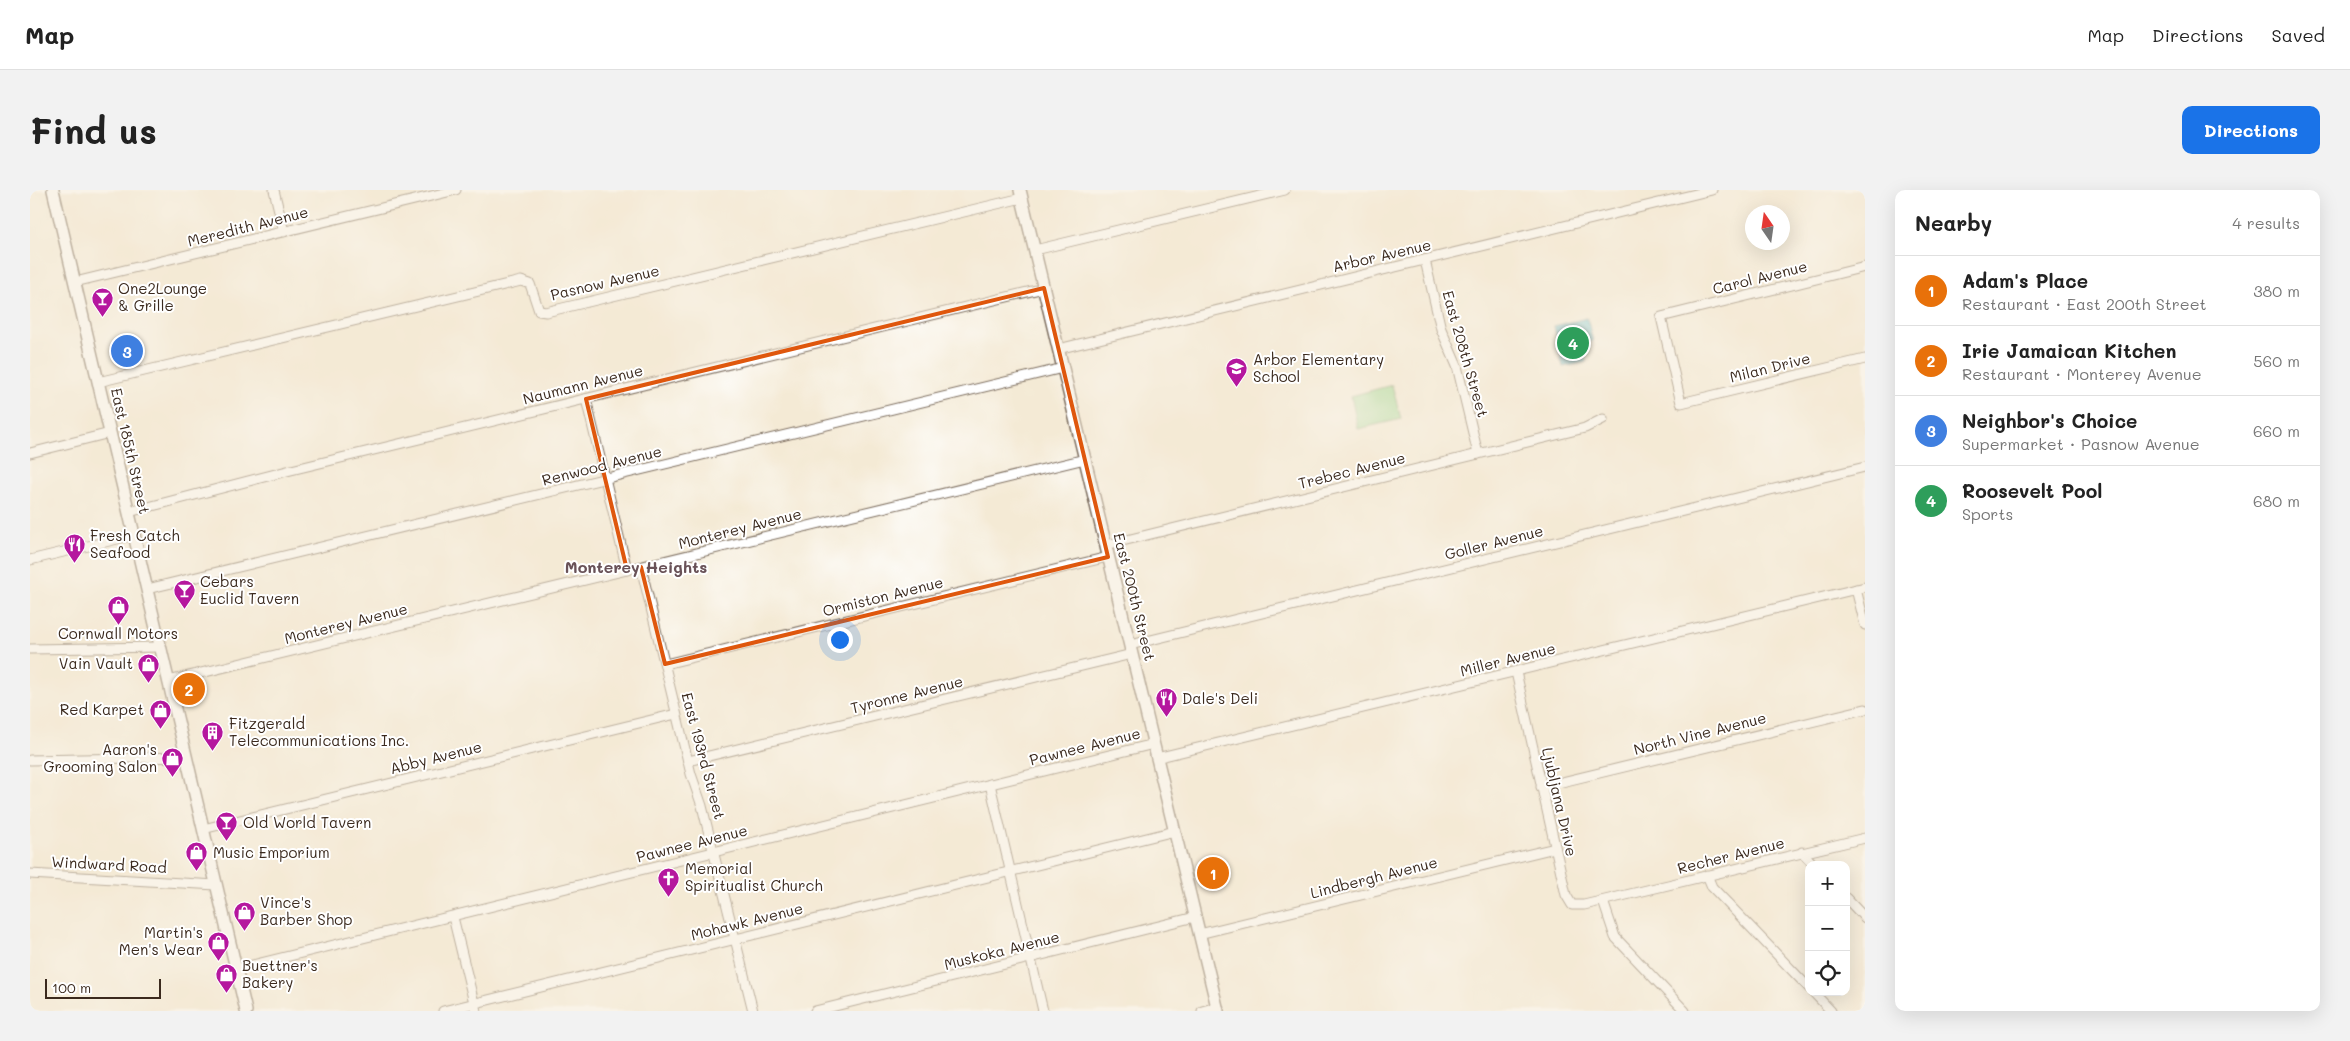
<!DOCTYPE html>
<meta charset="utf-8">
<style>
:root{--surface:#fff;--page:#f2f2f2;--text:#222;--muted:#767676;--line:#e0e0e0;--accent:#1a73e8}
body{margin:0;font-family:Mali,sans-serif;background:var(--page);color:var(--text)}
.controls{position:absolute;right:15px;bottom:15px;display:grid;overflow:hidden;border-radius:10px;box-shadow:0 5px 20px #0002}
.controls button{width:45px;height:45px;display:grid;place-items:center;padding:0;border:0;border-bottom:1px solid var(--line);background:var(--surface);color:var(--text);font:25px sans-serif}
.compass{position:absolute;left:1715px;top:15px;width:45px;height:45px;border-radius:50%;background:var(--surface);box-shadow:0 5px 20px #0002;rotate:347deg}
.scale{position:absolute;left:15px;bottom:12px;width:116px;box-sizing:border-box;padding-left:5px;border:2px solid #3b2a1e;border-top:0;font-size:14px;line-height:18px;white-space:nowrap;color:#3b2a1e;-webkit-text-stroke:4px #fff;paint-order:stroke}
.you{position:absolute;left:809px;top:449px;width:18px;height:18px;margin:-12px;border:4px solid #fff;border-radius:50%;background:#1a73e8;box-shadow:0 0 0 8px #1a73e833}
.badge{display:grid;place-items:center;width:32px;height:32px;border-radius:50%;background:var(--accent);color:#fff;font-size:16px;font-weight:700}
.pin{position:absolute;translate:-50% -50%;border:2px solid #fff;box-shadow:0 1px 5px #0006}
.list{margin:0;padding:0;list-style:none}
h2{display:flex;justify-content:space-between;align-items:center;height:65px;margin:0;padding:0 20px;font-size:21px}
h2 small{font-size:16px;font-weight:400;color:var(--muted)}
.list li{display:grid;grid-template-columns:32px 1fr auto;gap:15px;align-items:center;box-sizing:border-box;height:70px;padding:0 20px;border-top:1px solid var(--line)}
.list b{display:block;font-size:19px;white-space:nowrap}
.list p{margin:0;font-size:16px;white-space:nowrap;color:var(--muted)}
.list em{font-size:16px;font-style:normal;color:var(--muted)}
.icon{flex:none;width:28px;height:28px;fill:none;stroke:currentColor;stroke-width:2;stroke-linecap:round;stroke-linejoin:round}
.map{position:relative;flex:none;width:1835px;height:821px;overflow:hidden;border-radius:10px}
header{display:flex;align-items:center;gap:30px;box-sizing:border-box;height:70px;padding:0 25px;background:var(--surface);border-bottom:1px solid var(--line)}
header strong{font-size:24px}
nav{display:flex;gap:28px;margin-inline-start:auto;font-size:18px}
.intro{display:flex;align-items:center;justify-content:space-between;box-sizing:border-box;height:120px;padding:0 30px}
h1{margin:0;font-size:35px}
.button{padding:12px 22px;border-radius:10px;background:var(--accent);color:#fff;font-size:18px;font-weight:700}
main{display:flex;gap:30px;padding:0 30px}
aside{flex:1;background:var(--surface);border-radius:10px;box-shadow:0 5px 20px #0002}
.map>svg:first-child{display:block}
</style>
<header>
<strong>Map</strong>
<nav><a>Map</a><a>Directions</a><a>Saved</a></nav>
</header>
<div class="intro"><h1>Find us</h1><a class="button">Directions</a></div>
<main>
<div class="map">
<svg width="1835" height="821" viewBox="0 0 1835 821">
<rect width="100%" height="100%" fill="#fff"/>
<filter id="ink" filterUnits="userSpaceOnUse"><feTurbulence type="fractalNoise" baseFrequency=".02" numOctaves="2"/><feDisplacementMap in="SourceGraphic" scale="10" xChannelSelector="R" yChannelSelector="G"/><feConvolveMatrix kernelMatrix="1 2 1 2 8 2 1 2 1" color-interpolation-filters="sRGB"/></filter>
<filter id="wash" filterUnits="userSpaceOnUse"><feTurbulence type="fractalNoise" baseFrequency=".0096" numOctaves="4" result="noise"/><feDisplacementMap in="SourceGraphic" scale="20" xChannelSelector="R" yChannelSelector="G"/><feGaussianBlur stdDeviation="1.12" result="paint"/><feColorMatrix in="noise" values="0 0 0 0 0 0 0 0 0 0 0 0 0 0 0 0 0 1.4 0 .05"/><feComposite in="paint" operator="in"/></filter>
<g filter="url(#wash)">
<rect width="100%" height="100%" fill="#f4ead5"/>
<path fill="#96d78e" stroke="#688056" d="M1362,195L1371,229L1328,239L1321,206Z"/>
<path fill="#54bdd1" stroke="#487478" d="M1557,128L1563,151L1553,154L1556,172L1533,177L1524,136Z"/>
</g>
<g filter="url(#ink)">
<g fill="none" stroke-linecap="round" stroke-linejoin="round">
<defs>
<g id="minor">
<path d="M244,0L254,42"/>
<path d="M1005,60L1255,0"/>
<path d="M1395,70L1411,139L1427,176L1448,264"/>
<path d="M1835,77L1631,127L1651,213L1835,169"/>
<path d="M45,92L426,0"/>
<path d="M1028,159L1682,0"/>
<path d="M68,192L491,91L500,94L509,121L516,122L992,8"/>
<path d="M556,209L597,380"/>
<path d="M0,263L80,243"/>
<path d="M99,322L257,281L1014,98"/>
<path d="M1076,355L1555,238L1573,229"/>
<path d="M0,370L104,345"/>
<path d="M611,377L661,584L672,616L723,821"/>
<path d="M117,399L1033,178"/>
<path d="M1826,399L1835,435"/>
<path d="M1100,455L1835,277"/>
<path d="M0,459L131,457"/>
<path d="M635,474L1078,367"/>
<path d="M1486,482L1536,705L1542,715H1554L1835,648"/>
<path d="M138,491L1055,269"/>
<path d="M1126,568L1835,397"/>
<path d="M0,570L156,567"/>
<path d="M658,571L1102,464"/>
<path d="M960,594L1013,821"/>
<path d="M1511,597L1835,519"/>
<path d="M173,639L646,524"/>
<path d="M1772,662L1784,675"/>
<path d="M0,684L186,695"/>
<path d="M1677,685L1682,697L1779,798"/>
<path d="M1816,708L1835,728"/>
<path d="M1573,711L1585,747L1655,821"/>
<path d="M423,727L446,821"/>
<path d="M1169,744L1525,658"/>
<path d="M206,779L1124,554"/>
<path d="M1783,802L1801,821"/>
<path d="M413,821L1145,641"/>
<path d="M785,821L1165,727"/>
<path d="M1172,821L1187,817"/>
</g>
<g id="tertiary">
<path d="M23,0L216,821"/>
<path d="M990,0L1188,821"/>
</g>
</defs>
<use href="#minor" stroke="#7c6d5e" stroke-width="11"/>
<use href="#tertiary" stroke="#7c6d5e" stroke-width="14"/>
<use href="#minor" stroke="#fff" stroke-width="9"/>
<use href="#tertiary" stroke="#fff" stroke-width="11"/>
</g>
</g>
<path d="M0 0H1835V821H0ZM1014,98L1078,367L635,474L611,377L597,380L556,209Z" fill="#f4ead5" fill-opacity=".55" fill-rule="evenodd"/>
<path fill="none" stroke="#df570d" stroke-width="4" stroke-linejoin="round" d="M1014,98L1078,367L635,474L611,377L597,380L556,209Z"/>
<defs>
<symbol id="bar-pin" viewBox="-11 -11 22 30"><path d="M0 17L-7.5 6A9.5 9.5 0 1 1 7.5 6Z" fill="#b5179e" stroke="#fff"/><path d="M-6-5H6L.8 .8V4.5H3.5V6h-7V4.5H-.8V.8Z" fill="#fff"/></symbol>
<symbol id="school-pin" viewBox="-11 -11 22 30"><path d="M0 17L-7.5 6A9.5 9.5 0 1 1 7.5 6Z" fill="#b5179e" stroke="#fff"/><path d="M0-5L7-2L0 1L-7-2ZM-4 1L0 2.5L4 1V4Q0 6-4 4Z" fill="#fff"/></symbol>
<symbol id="restaurant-pin" viewBox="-11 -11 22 30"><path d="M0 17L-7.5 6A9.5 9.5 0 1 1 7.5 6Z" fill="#b5179e" stroke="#fff"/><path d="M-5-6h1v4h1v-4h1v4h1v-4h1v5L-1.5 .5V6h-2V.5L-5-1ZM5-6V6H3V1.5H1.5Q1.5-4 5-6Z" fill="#fff"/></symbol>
<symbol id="shop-pin" viewBox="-11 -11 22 30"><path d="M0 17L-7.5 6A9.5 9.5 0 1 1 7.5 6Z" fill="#b5179e" stroke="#fff"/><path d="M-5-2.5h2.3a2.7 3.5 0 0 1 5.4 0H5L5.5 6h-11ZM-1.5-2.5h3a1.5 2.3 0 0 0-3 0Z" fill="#fff"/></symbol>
<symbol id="building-pin" viewBox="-11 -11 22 30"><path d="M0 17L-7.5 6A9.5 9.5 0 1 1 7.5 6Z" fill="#b5179e" stroke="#fff"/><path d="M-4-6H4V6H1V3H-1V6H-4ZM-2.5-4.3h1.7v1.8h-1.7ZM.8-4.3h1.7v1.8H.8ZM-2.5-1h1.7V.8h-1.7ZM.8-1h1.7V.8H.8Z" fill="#fff"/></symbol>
<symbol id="church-pin" viewBox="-11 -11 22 30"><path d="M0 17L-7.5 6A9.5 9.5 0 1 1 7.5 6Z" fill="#b5179e" stroke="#fff"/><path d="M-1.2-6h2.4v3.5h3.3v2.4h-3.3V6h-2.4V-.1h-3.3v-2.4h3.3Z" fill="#fff"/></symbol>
</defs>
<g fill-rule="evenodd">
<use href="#bar-pin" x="60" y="96" width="25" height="34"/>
<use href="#school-pin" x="1194" y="166" width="25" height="34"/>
<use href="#restaurant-pin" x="32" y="342" width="25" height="34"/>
<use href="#bar-pin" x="142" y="388" width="25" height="34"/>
<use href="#shop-pin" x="76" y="404" width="25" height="34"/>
<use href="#shop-pin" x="106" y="462" width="25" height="34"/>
<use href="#restaurant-pin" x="1124" y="496" width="25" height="34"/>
<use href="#shop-pin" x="118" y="508" width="25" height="34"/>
<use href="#building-pin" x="170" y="530" width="25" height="34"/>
<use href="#shop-pin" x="130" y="556" width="25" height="34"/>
<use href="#bar-pin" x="184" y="620" width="25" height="34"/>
<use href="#shop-pin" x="154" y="650" width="25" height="34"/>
<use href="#church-pin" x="626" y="676" width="25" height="34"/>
<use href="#shop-pin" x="202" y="710" width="25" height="34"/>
<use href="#shop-pin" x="176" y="740" width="25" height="34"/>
<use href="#shop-pin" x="184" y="772" width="25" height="34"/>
</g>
<g text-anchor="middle" stroke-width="4" stroke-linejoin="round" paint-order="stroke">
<g font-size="15" fill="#3b2a1e" stroke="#fff">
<text transform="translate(218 37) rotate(-14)" y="5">Meredith Avenue</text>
<text transform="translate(1352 66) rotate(-13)" y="5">Arbor Avenue</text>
<text transform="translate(1730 88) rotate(-14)" y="5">Carol Avenue</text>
<text transform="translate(575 93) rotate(-13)" y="5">Pasnow Avenue</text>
<text transform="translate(1435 164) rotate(74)" y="5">East 208th Street</text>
<text transform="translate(1740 178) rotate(-14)" y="5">Milan Drive</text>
<text transform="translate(553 195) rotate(-14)" y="5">Naumann Avenue</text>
<text transform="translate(100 261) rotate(77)" y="5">East 185th Street</text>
<text transform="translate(572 276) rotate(-14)" y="5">Renwood Avenue</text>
<text transform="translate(1322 281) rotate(-14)" y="5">Trebec Avenue</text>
<text transform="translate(710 339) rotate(-14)" y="5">Monterey Avenue</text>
<text transform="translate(1464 353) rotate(-14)" y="5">Goller Avenue</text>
<text transform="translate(853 407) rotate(-14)" y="5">Ormiston Avenue</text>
<text transform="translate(1104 407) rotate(76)" y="5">East 200th Street</text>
<text transform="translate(316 434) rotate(-14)" y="5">Monterey Avenue</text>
<text transform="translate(1478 470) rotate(-14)" y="5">Miller Avenue</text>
<text transform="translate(877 505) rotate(-14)" y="5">Tyronne Avenue</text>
<text transform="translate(1670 544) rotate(-14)" y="5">North Vine Avenue</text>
<text transform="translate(1055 557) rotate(-14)" y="5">Pawnee Avenue</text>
<text transform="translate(673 566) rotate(75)" y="5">East 193rd Street</text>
<text transform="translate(406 568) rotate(-14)" y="5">Abby Avenue</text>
<text transform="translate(1529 612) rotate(77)" y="5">Ljubljana Drive</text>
<text transform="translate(662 654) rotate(-14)" y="5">Pawnee Avenue</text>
<text transform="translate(1701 666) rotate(-14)" y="5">Recher Avenue</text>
<text transform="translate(79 675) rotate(3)" y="5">Windward Road</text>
<text transform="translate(1344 688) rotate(-14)" y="5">Lindbergh Avenue</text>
<text transform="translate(717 732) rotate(-14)" y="5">Mohawk Avenue</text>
<text transform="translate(972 761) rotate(-14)" y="5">Muskoka Avenue</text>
</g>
<g font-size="15" fill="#3b2a1e" stroke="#fff" text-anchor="start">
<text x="88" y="104">One2Lounge<tspan x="88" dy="17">&amp; Grille</tspan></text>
<text x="1223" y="175">Arbor Elementary<tspan x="1223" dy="17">School</tspan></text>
<text x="60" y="351">Fresh Catch<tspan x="60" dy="17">Seafood</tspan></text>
<text x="170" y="397">Cebars<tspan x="170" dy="17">Euclid Tavern</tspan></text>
<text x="88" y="449" text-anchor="middle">Cornwall Motors</text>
<text x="103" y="479" text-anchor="end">Vain Vault</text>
<text x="1152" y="514">Dale's Deli</text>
<text x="114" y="525" text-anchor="end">Red Karpet</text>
<text x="199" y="539">Fitzgerald<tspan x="199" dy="17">Telecommunications Inc.</tspan></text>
<text x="127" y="565" text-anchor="end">Aaron's<tspan x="127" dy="17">Grooming Salon</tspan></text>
<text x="213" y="638">Old World Tavern</text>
<text x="183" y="668">Music Emporium</text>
<text x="655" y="684">Memorial<tspan x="655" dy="17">Spiritualist Church</tspan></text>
<text x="230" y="718">Vince's<tspan x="230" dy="17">Barber Shop</tspan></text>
<text x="173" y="748" text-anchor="end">Martin's<tspan x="173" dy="17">Men's Wear</tspan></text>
<text x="212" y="781">Buettner's<tspan x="212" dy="17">Bakery</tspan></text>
</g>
<g font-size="16" font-weight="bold" fill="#695258" stroke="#fff">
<text x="606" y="383">Monterey Heights</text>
</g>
</g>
</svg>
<div class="controls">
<button>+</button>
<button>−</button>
<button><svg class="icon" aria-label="locate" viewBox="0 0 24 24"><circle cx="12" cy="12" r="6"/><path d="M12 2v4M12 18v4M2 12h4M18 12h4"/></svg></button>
</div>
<svg class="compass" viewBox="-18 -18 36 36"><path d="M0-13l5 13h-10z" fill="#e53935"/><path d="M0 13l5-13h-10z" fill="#767676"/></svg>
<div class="scale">100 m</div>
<div class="you"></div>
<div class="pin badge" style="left:1183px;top:683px;background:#e8710a">1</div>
<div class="pin badge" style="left:159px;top:499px;background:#e8710a">2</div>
<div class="pin badge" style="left:97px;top:161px;background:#3f7fe0">3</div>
<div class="pin badge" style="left:1543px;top:153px;background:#2e9e5b">4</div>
</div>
<aside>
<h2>Nearby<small>4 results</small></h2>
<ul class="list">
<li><span class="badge" style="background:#e8710a">1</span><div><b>Adam's Place</b><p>Restaurant · East 200th Street</p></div><em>380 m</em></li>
<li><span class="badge" style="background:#e8710a">2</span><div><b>Irie Jamaican Kitchen</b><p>Restaurant · Monterey Avenue</p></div><em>560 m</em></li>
<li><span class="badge" style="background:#3f7fe0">3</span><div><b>Neighbor's Choice</b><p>Supermarket · Pasnow Avenue</p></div><em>660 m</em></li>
<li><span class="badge" style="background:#2e9e5b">4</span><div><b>Roosevelt Pool</b><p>Sports</p></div><em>680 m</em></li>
</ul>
</aside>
</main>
